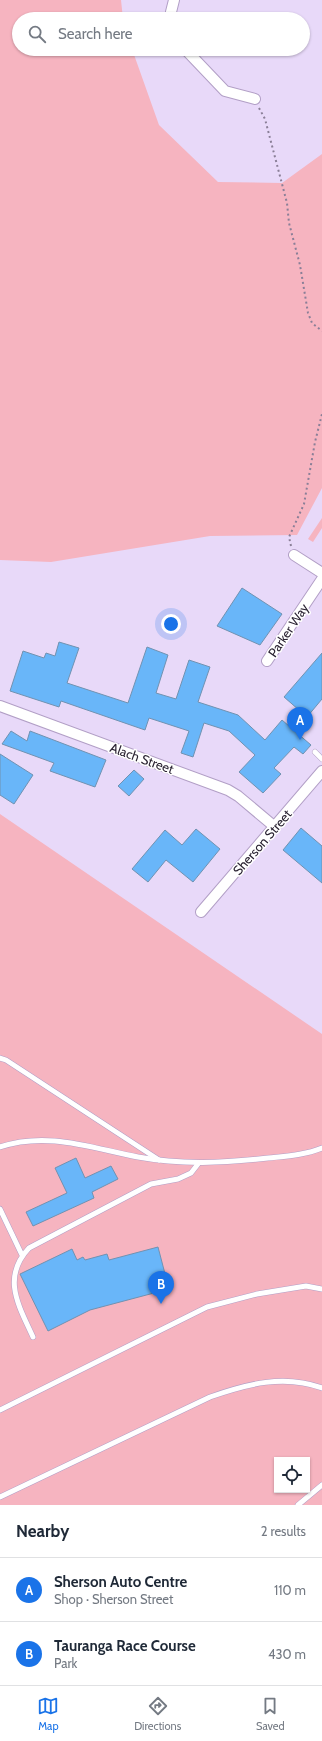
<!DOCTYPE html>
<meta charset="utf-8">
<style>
:root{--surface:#fff;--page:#f2f2f3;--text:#1f2937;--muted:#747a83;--line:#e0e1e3;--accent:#1a73e8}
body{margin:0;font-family:Cabin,sans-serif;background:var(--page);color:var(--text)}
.controls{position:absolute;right:12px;bottom:12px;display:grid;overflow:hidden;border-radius:0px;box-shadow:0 1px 3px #0004}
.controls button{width:36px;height:36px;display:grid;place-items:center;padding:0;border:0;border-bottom:1px solid var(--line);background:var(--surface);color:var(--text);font:20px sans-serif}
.you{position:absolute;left:171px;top:624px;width:14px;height:14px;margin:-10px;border:3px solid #fff;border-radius:50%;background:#1a73e8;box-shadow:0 0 0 6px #1a73e833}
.badge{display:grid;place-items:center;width:26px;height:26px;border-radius:50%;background:var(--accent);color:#fff;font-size:13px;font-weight:700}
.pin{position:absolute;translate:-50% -33px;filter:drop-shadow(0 1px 2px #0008)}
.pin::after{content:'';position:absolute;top:21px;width:14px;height:12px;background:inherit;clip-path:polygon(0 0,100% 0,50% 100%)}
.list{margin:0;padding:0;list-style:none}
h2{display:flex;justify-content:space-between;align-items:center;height:52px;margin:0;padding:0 16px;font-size:17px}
h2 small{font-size:13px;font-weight:400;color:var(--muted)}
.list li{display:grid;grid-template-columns:26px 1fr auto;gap:12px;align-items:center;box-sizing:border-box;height:64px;padding:0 16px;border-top:1px solid var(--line)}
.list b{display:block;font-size:15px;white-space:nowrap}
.list p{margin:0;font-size:13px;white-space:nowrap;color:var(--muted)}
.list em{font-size:13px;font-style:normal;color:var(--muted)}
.icon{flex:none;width:22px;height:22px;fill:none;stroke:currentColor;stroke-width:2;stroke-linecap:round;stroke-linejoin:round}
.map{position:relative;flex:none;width:322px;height:1505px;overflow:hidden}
.search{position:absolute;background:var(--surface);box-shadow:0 1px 3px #0004;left:12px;right:12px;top:12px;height:44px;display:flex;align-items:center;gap:10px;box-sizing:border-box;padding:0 14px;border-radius:22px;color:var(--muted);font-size:15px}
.sheet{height:180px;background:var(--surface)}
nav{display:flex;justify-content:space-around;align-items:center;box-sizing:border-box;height:56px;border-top:1px solid var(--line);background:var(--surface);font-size:11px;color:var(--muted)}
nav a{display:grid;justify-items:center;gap:2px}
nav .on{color:var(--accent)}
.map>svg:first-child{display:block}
</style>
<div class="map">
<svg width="322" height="1505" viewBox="0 0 322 1505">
<rect width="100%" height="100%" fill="#e8d9f9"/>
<g fill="#f6b4c0" fill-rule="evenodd">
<path d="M0,0H121L123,19H19V49H132L159,125L218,182L282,183L322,154V488L297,535L210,536L51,562L0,560Z"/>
<path d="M322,518V528L313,542L308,539Z"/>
<path d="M0,814L322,1034V1505H0ZM277,1460H307V1490H277Z"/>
</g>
<g fill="#69b6f9" stroke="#7192b1">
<path d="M242,588L282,614L260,645L217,626Z"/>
<path d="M59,642L79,648L67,683L128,703L147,647L168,655L156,693L176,699L189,660L210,667L198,702L238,715L265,740L282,720L311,745L303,754L294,747L274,768L281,774L263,793L239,772L255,755L229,731L204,723L193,757L181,753L189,731L149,718L145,730L61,701L59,707L10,691L23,651L44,658L46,653L55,656Z"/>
<path d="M322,653V699L307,717L284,697Z"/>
<path d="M11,731L27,741L30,731L106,760L95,787L50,771L54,763L2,744Z"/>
<path d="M0,754L33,775L14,804L0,795Z"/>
<path d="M134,770L144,779L129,796L118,786Z"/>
<path d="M301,828L322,846V883L283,850Z"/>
<path d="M196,829L220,849L193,882L166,860L148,882L132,869L165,830L182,845Z"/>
<path d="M76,1158L85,1178L111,1166L118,1179L92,1192L94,1198L33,1226L26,1212L67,1193L55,1168Z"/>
<path d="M158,1247L169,1289L90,1310L48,1331L20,1274L72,1249L77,1260L83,1257L85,1260L107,1254L109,1260Z"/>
</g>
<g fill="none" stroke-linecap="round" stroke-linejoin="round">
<defs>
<g id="lane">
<path d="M315,752L322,759"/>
<path d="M0,1058L6,1060L159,1160"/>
<path d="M0,1147C47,1131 91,1148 138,1157C182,1165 223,1163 268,1158C286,1156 305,1155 322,1148"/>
<path d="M0,1209L22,1255"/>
<path d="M33,1337C19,1306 1,1278 29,1248L151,1184L178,1179L191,1173L198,1164"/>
<path d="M0,1410L207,1307L257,1294L306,1286L322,1289"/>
<path d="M0,1497L210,1397C247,1384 284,1374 322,1388"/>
<path d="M298,1505L322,1485"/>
</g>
<g id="street">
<path d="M173,19L171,12L174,0"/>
<path d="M185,49L225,91L255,99"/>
<path d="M294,555L322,573"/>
<path d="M267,661L322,579"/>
<path d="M0,706L228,790L238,796L275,827"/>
<path d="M201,912L322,771"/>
</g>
</defs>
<use href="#lane" stroke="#b29fc6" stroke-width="6"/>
<use href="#street" stroke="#b29fc6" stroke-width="12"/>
<g stroke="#8a7f97" stroke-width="2" stroke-dasharray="2 3" stroke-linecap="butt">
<path d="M259,108L265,119L287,203L289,223L300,265L308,313L312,323L322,331"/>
<path d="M291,546L289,537L304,504L315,442L322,414"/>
</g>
<use href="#lane" stroke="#fff" stroke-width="5"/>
<use href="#street" stroke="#fff" stroke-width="10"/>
</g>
<g text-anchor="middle" stroke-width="3" stroke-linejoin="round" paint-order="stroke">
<g font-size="13" fill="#2b2433" stroke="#fff">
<text transform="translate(288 630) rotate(-56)" y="5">Parker Way</text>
<text transform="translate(142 758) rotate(20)" y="5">Alach Street</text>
<text transform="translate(262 842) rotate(-49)" y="5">Sherson Street</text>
</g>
</g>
</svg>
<div class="controls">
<button><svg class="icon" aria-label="locate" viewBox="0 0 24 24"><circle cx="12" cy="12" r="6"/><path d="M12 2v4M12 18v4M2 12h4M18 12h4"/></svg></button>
</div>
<div class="you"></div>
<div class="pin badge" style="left:300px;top:740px">A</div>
<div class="pin badge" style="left:161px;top:1304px">B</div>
<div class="search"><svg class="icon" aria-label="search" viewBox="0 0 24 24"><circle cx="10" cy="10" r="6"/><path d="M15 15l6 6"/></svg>Search here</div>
</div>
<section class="sheet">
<h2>Nearby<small>2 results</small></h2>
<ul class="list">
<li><span class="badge">A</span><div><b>Sherson Auto Centre</b><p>Shop · Sherson Street</p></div><em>110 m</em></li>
<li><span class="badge">B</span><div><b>Tauranga Race Course</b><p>Park</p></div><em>430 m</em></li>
</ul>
</section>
<nav>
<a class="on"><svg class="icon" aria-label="map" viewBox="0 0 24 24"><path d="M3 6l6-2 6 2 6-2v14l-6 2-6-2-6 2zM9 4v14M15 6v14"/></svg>Map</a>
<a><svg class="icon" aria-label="directions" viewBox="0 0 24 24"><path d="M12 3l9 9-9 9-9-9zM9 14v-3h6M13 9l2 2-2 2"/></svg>Directions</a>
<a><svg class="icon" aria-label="saved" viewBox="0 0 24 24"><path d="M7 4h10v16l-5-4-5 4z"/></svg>Saved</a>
</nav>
